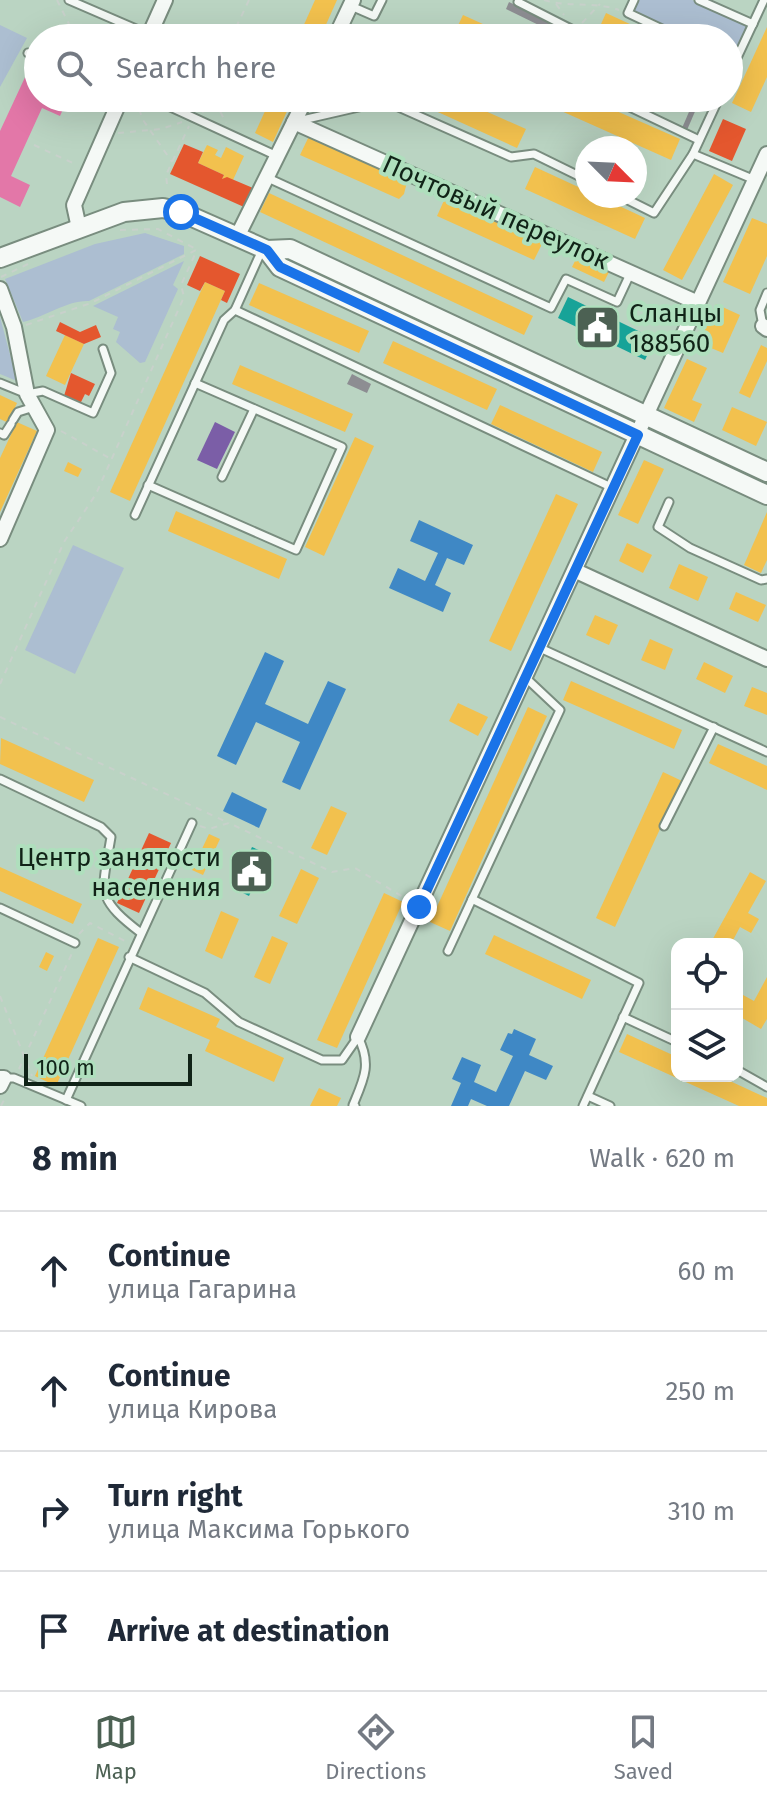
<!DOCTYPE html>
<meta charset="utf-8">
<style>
:root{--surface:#fff;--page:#f6f6f7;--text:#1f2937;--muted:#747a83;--line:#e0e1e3;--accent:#4c6153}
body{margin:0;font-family:"Fira Sans",sans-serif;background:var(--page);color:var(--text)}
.controls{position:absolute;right:24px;bottom:24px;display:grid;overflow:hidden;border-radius:16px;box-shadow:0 8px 32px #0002}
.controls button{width:72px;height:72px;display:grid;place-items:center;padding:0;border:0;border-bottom:2px solid var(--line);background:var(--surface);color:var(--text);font:40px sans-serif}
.compass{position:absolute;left:575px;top:136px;width:72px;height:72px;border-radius:50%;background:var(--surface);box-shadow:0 8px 32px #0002;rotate:114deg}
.scale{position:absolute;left:24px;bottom:20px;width:168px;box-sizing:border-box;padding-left:8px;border:4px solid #102317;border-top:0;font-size:22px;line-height:28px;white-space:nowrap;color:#102317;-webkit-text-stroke:6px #afdfbd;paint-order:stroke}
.stop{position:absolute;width:24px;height:24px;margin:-18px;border:6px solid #1a73e8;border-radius:50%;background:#fff}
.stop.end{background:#1a73e8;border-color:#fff;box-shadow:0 2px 8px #0008}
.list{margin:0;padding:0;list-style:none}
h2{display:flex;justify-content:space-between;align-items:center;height:104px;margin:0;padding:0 32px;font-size:34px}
h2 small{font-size:26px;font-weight:400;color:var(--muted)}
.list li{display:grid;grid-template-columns:52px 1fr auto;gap:24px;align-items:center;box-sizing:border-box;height:120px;padding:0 32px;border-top:2px solid var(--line)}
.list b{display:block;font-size:30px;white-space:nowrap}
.list p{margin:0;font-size:26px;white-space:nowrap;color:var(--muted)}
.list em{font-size:26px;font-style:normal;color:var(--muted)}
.icon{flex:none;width:44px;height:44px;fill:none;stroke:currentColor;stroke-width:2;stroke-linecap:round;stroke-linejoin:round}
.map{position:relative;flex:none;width:767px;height:1106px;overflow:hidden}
.search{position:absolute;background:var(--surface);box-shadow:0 8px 32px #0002;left:24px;right:24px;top:24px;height:88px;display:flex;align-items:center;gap:20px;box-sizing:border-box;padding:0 28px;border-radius:44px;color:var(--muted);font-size:30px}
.sheet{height:584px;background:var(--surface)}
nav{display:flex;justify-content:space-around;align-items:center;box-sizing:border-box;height:112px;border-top:2px solid var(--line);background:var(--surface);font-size:22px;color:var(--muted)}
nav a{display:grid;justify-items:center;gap:4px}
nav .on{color:var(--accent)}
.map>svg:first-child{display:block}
</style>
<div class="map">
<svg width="767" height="1106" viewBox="0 0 767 1106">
<rect width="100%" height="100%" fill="#bad4c2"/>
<g fill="#acbed1">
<path d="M637,0H692L748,26L733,59L729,57V38H687L631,12Z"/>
<path d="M0,25L27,38L0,87Z"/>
<path d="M145,233L184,246V254L89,301C67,300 45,317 23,322L5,279L95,244Z"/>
<path d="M282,253L616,408L613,415L282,262Z"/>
<path d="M184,261L173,285L178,289L145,362L140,363L116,342L120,332L113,329L118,317L93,306Z"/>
<path d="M0,317L17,381L0,374Z"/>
<path d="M73,545L124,568L75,674L25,650Z"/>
</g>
<g fill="#f2c14e">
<path d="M315,0H337L320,38H298Z"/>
<path d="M606,13L660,38H608L597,33Z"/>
<path d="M463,15L514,38H452Z"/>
<path d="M767,27V77L751,112L732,103Z"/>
<path d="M271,98H293L273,142L255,133Z"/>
<path d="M407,98H456L526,129L517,148Z"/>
<path d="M565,98H587L680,139L671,160L559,110Z"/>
<path d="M310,134L408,178L404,194L399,199L300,155Z"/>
<path d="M207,145L218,150L215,155L221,158L226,147L244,156L233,180L222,179L224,175L198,163Z"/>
<path d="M535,167L587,191V196H598L645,218L635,239L525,189Z"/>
<path d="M714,174L733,185L682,280L663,270Z"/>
<path d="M269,193L533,316L524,335L260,212Z"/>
<path d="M446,196L544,240L534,260L437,216Z"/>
<path d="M752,218L767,224V256L750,294L723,282Z"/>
<path d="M577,257L609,272L604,282L572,267Z"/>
<path d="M205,282L225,291L130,501L110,492Z"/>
<path d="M259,283L369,331L359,353L249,305Z"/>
<path d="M716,304L740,315L723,353L699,343Z"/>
<path d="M65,335L84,344L65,385L46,376Z"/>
<path d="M393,341L497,389L487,410L383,363Z"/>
<path d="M761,345L767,348V361L750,398L739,393Z"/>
<path d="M687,359L707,368L692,400L702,404L694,422L664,408Z"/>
<path d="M240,365L353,414L345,432L232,384Z"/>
<path d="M0,395L17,403L10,419L37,431L0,512V458L15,426L0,419Z"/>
<path d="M500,405L602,452L593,472L491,424Z"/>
<path d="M732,407L767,422L756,446L722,430Z"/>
<path d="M355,437L374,446L324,556L305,547Z"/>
<path d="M644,460L664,469L638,524L618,515Z"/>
<path d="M68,462L82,469L78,477L64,471Z"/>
<path d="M556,494L578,504L511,651L489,641Z"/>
<path d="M176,511L287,559L279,579L168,531Z"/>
<path d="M767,512V560L761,573L744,565Z"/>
<path d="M627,543L652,555L643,573L619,561Z"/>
<path d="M679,564L708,577L698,601L669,588Z"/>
<path d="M736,592L766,605L758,622L729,609Z"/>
<path d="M595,615L618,625L609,645L586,635Z"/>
<path d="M650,639L673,649L665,670L641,660Z"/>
<path d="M704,662L733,676L725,693L696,679Z"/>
<path d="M571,681L682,730L674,749L563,700Z"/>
<path d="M752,687L767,693V715L744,706Z"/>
<path d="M458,703L488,717L478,736L449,721Z"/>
<path d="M528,707L547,716L450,931L430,922Z"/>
<path d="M1,738L94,780L84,802L0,764Z"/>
<path d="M718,744L767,766V790L709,763Z"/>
<path d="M663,772L682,781L615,927L596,918Z"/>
<path d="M331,806L347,813L327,855L311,848Z"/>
<path d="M209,834L220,839L203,875L192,870Z"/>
<path d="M0,867L82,904L73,924L0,891Z"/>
<path d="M301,869L319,878L297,924L279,916Z"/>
<path d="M750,872L766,881L748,913L759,919L751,933L740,927L731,944H710Z"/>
<path d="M384,893L403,902L337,1048L317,1040Z"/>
<path d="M221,911L239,919L222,959L205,951Z"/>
<path d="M494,935L591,980L582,999L485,954Z"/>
<path d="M272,936L288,943L270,984L254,977Z"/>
<path d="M98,938L119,947L56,1086L35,1076Z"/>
<path d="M46,952L54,956L47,971L39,967Z"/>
<path d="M767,977V1019L761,1029L737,1015V1005L743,995L754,1001Z"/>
<path d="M148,987L220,1019L216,1027L284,1058L274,1082L205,1051L210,1040L139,1009Z"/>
<path d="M627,1034L677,1057V1076H719L767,1098V1106H739L619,1052Z"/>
<path d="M319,1088L341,1098L337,1106H310Z"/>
</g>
<g fill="#e4572e">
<path d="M723,119L746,129L732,161L709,151Z"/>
<path d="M184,144L203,152L198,163L224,175L222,179L227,177L253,188L244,207L170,174Z"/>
<path d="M200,256L240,274L227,303L221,300L225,291L205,282L200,291L187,285Z"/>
<path d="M60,322L80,332L96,325L101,337L84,344L56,331Z"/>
<path d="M71,373L95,384L89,396L85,394L80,404L64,396Z"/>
<path d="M149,833L171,843L139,913L117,903Z"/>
</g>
<g fill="#7b5ea7">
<path d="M167,98H200L208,103L206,108L198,104L195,109Z"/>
<path d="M215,422L235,432L217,469L197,460Z"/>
</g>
<g fill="#3f88c5">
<path d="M419,520L473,545L464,565L447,558L435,585L451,593L443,612L389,588L398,568L425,581L438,553L410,541Z"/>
<path d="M265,652L284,661L265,704L308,724L328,681L346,689L300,790L282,782L300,742L256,722L236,765L217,756Z"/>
<path d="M232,792L267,809L259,828L223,811Z"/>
<path d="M514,1029L536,1039L529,1055L553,1066L546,1080L525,1071L509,1106H487L471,1099L468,1106H451L461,1083L452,1079L462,1057L481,1065L474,1082L496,1092L513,1056L500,1050L508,1033L512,1034Z"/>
</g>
<path fill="#e377a8" d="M27,73L38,78V98H68L60,116L42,108L11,176L30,185L20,207L0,197V131Z"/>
<g fill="#17a398">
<path d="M568,297L655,339L645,360L558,318Z"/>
<path d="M252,847L268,854L249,896L233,888Z"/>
</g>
<g fill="#8d8d92">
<path d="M509,2L558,26L555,33L506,9Z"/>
<path d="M692,105L697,107L687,130L682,128Z"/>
<path d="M352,374L371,384L367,393L347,384Z"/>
</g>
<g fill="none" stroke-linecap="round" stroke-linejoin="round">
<defs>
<g id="service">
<path d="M69,0L150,35"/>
<path d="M634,0L628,13L681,38"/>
<path d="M699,0L753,24"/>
<path d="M518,2L575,31L576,38"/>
<path d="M351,6L374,16L382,0"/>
<path d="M28,53L38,58"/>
<path d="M729,75L764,0"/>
<path d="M104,98L118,105"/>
<path d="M151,98L277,156"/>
<path d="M611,98L699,140"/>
<path d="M719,98L693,154L755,180"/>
<path d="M298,121L385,101L511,157L534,154L587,180"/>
<path d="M268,178L551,308L566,279L617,302L631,272"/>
<path d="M620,196L654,213L693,154"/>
<path d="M235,310L613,488"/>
<path d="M763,326L760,310L767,293"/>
<path d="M0,383L27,394L43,391L93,413L111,373L103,349"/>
<path d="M13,420L18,412L34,407"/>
<path d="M0,433L4,435L11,424"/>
<path d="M222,477L254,409"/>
<path d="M148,485L296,550L342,447L195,383"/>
<path d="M669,502L658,527L690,548L761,580L767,579"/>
<path d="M135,515L224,320L235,310L262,250"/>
<path d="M540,648L767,752"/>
<path d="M0,779L101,827L111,837C102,892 94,897 141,933"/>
<path d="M664,826L714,727"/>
<path d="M472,899L639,983L583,1106"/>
<path d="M0,908L75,943"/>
<path d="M448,951L560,710L526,678"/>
<path d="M129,957L205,993L239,1022L322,1060H342L358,1037"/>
<path d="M623,1017L677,1042"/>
<path d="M737,1070L767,1087"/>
<path d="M5,1078H14L81,1106"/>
<path d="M588,1096L610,1106"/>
<path d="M66,1100L192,823"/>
<path d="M355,1106L353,1105C364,1079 372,1064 358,1037"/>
</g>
<g id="minor">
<path d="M148,38L165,0"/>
<path d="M335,38L353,0"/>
<path d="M294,122L698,303"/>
<path d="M79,228L74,205L121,98"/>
<path d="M237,237L306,98"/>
<path d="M0,289L14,327L27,394L47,430L0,539"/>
<path d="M763,326L767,329"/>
<path d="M576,571L767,659"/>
<path d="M358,1037L767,154"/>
<path d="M0,1078H4L0,1086"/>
</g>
<g id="secondary">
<path d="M267,250L290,249L767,472"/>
<path d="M0,258L124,212L163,208L181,212L267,250L280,267L767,495"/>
</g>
</defs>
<use href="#service" stroke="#798d7f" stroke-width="11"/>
<use href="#minor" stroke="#798d7f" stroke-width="18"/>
<use href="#secondary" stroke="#798d7f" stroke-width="22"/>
<g stroke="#c8d1cb" stroke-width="2" stroke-dasharray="6 6" stroke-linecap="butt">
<path d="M57,0L76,38"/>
<path d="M544,0C569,8 594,1 619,10"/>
<path d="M556,4L564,15"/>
<path d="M582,23L600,4"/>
<path d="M100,36L104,38"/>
<path d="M231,38L249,0"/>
<path d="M135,98L143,120L172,162"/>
<path d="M215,101L226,123"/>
<path d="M202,112L209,109L214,99"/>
<path d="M118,133L161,129L182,122"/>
<path d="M34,145L77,165"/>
<path d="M167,184L166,175L189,126"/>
<path d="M120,230L158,229L196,249"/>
<path d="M1,277L28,264"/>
<path d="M26,325L91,303L196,250"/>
<path d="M61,431L111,459"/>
<path d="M0,684L64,542L96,494L184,297L181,285L197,250"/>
<path d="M0,717L229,823"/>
<path d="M200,826L209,829L229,823L332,872L355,868L408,900"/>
<path d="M79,934L90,923L127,942"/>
<path d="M0,996L32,1076"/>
<path d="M19,1069L73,951"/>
<path d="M1,1106L6,1096"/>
</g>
<use href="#service" stroke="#f5f9f6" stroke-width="7"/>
<use href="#minor" stroke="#f5f9f6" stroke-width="14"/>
<use href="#secondary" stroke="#f5f9f6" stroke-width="18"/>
</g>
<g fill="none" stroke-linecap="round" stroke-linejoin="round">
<path stroke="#1a73e8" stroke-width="10" d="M181,212L267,250L280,267L638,435L419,907"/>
</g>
<defs>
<symbol id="civic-square" viewBox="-11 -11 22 22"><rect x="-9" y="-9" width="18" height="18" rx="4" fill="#4c6153" stroke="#afdfbd"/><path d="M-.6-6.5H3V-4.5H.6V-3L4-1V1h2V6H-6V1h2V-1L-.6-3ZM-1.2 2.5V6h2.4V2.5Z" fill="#fff"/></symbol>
</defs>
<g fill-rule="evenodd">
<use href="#civic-square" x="572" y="302" width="51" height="51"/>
<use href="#civic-square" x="226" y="846" width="51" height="51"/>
</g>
<g text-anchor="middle" stroke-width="8" stroke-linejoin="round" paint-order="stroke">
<g font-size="26" fill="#102317" stroke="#afdfbd">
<text transform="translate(496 212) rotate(24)" y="9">Почтовый переулок</text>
</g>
<g font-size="26" fill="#102317" stroke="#afdfbd" text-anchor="start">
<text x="629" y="322">Сланцы<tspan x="629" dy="30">188560</tspan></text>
<text x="221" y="866" text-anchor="end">Центр занятости<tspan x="221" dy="30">населения</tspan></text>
</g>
</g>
</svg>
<div class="controls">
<button><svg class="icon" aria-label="locate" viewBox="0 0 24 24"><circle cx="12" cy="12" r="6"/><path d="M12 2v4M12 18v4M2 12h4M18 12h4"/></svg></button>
<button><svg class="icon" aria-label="layers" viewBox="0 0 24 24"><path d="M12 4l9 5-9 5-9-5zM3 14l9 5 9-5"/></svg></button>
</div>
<svg class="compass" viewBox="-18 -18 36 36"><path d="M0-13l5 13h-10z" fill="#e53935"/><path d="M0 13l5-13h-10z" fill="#747a83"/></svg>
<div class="scale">100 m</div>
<div class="stop" style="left:181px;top:212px"></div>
<div class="stop end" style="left:419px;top:907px"></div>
<div class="search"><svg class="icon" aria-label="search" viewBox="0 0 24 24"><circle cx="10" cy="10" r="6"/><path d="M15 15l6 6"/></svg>Search here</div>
</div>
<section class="sheet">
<h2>8 min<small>Walk · 620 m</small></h2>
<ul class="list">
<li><svg class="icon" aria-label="ahead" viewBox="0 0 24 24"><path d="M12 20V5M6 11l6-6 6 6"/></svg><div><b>Continue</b><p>улица Гагарина</p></div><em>60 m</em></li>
<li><svg class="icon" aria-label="ahead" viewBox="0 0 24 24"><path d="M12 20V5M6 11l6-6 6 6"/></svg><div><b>Continue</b><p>улица Кирова</p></div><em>250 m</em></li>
<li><svg class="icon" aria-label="right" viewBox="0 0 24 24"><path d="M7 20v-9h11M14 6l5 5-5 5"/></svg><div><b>Turn right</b><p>улица Максима Горького</p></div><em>310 m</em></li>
<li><svg class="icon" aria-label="arrive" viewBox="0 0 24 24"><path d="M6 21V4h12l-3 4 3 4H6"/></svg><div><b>Arrive at destination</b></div></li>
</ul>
</section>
<nav>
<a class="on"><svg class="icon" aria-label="map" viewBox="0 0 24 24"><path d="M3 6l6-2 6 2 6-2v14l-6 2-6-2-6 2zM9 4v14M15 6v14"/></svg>Map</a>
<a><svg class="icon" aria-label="directions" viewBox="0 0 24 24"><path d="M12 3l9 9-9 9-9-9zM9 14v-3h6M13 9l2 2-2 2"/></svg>Directions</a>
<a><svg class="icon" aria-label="saved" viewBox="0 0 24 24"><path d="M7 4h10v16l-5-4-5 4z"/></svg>Saved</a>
</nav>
